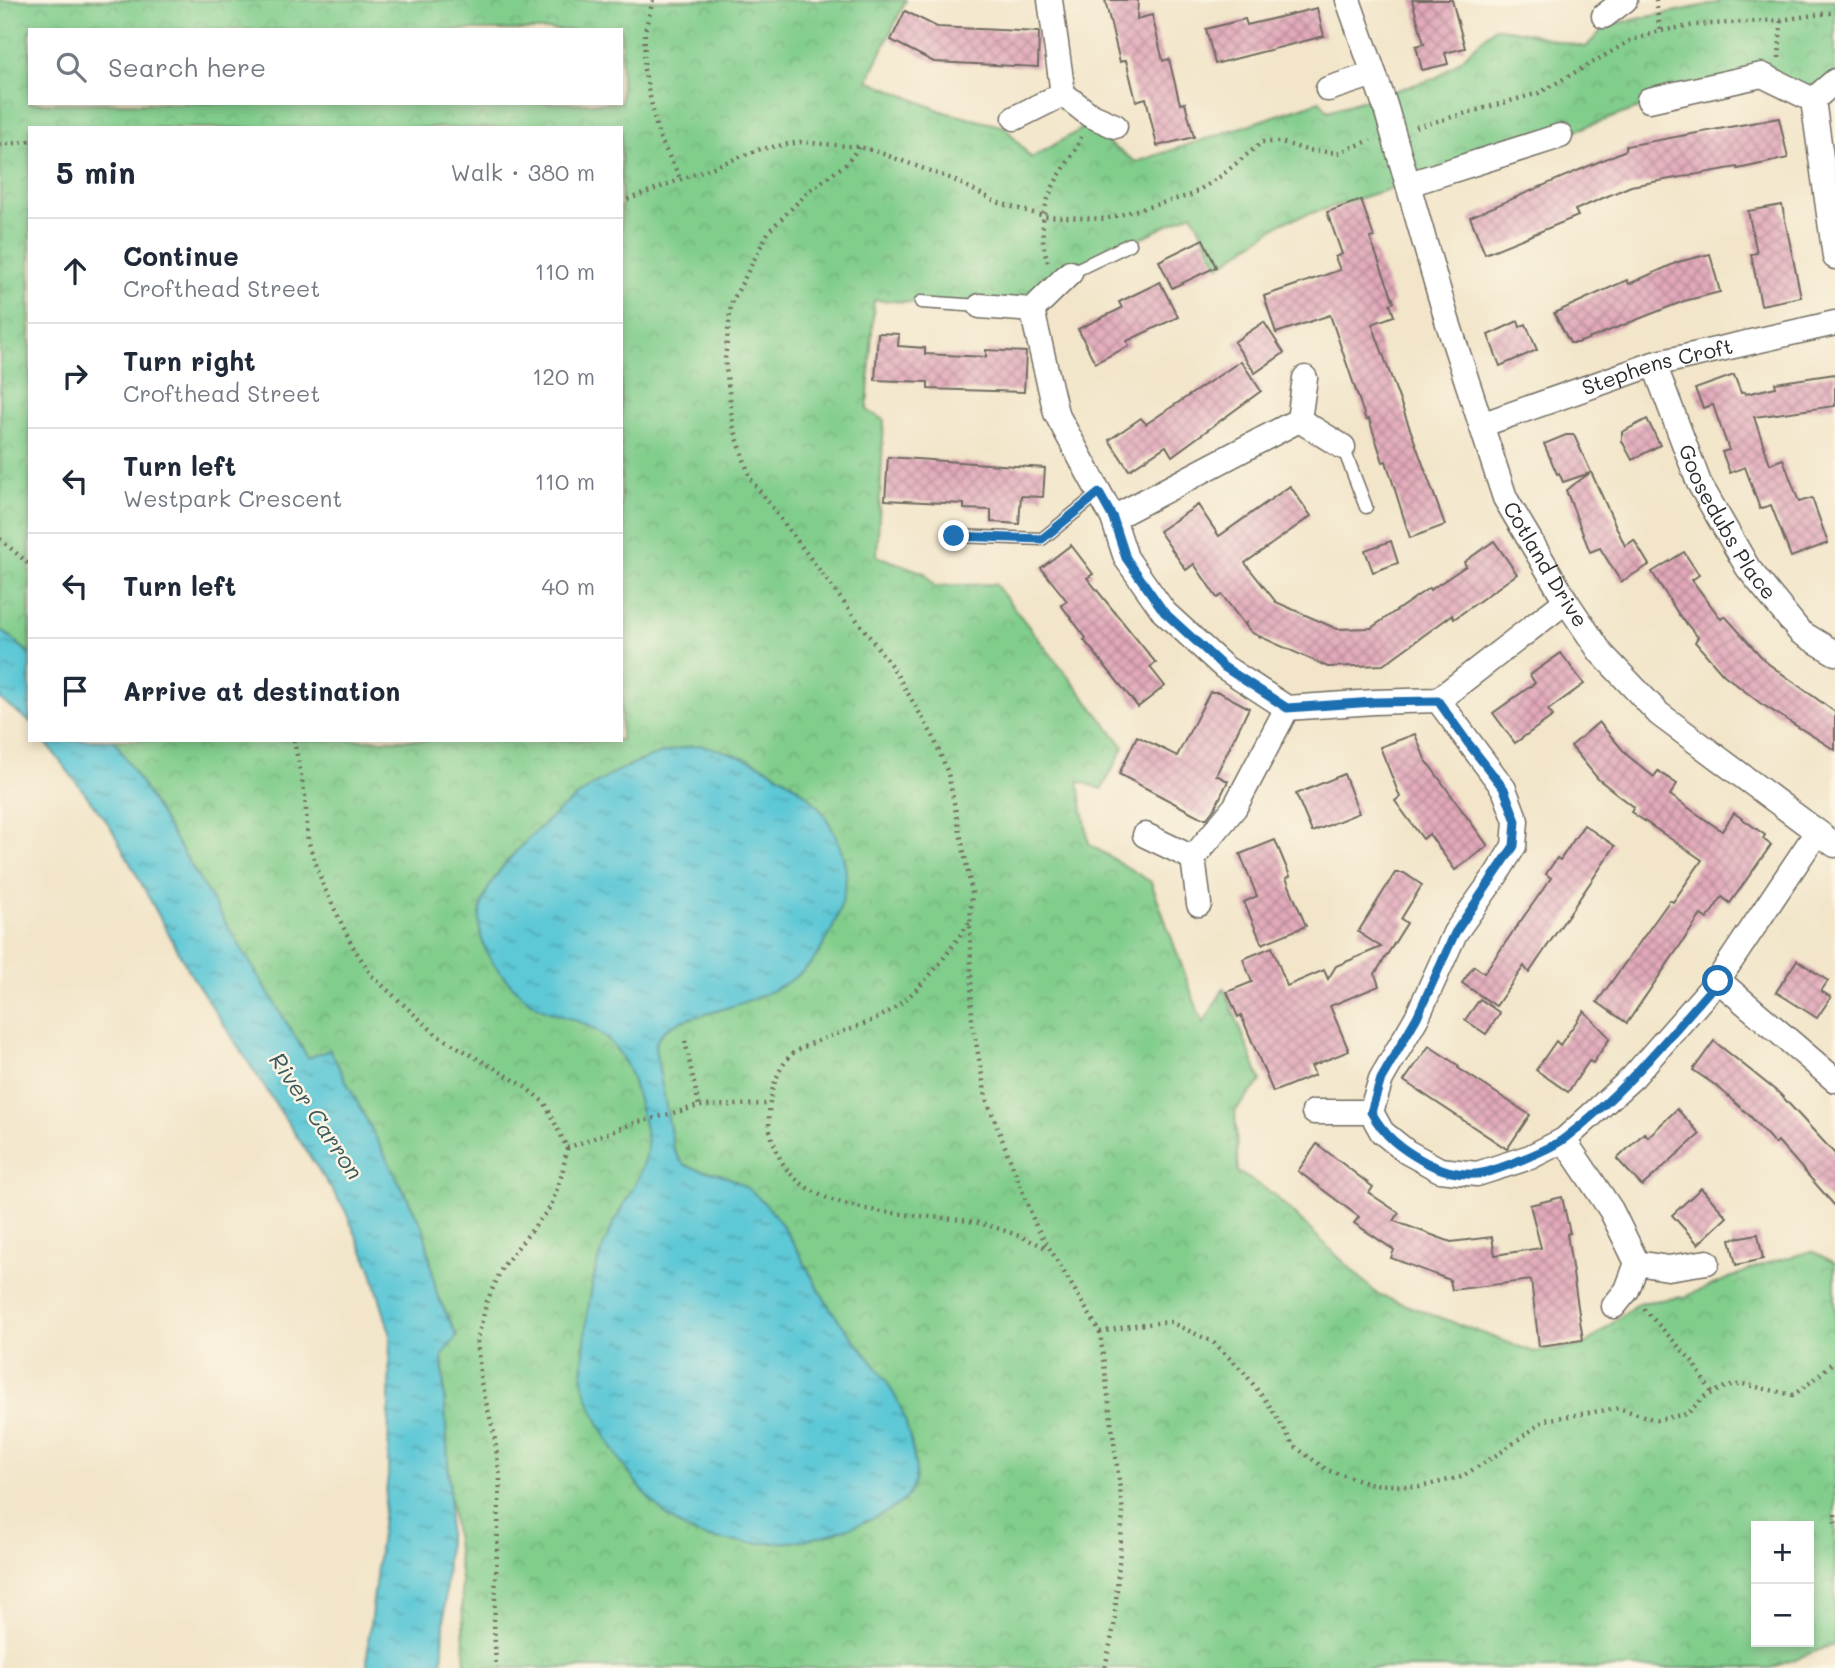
<!DOCTYPE html>
<meta charset="utf-8">
<style>
:root{--surface:#fff;--page:#f2f2f3;--text:#1f2937;--muted:#747a83;--line:#e0e1e3}
body{margin:0;font-family:Mali,sans-serif;background:var(--page);color:var(--text)}
.controls{position:absolute;right:21px;bottom:21px;display:grid;overflow:hidden;border-radius:0px;box-shadow:0 4px 10px #0003}
.controls button{width:63px;height:63px;display:grid;place-items:center;padding:0;border:0;border-bottom:2px solid var(--line);background:var(--surface);color:var(--text);font:35px sans-serif}
.stop{position:absolute;width:21px;height:21px;margin:-16px;border:5px solid #1f6fb2;border-radius:50%;background:#fff}
.stop.end{background:#1f6fb2;border-color:#fff;box-shadow:0 2px 7px #0008}
.list{margin:0;padding:0;list-style:none}
h2{display:flex;justify-content:space-between;align-items:center;height:91px;margin:0;padding:0 28px;font-size:30px}
h2 small{font-size:23px;font-weight:400;color:var(--muted)}
.list li{display:grid;grid-template-columns:46px 1fr auto;gap:21px;align-items:center;box-sizing:border-box;height:105px;padding:0 28px;border-top:2px solid var(--line)}
.list b{display:block;font-size:26px;white-space:nowrap}
.list p{margin:0;font-size:23px;white-space:nowrap;color:var(--muted)}
.list em{font-size:23px;font-style:normal;color:var(--muted)}
.icon{flex:none;width:38px;height:38px;fill:none;stroke:currentColor;stroke-width:2;stroke-linecap:round;stroke-linejoin:round}
.map{position:relative;flex:none;width:1835px;height:1668px;overflow:hidden}
.search{position:absolute;background:var(--surface);box-shadow:0 4px 10px #0003;left:28px;top:28px;width:595px;height:77px;display:flex;align-items:center;gap:18px;box-sizing:border-box;padding:0 24px;border-radius:0px;color:var(--muted);font-size:26px}
.panel{position:absolute;background:var(--surface);box-shadow:0 4px 10px #0003;left:28px;top:126px;width:595px;height:616px;border-radius:0px}
.map>svg:first-child{display:block}
</style>
<div class="map">
<svg width="1835" height="1668" viewBox="0 0 1835 1668">
<defs>
<pattern id="park-crowns" width="20" height="18" patternUnits="userSpaceOnUse" patternTransform="scale(1.75)"><rect width="20" height="18" fill="#81cd8c"/><path d="M2 6a3 3 0 1 1 6 0M12 15a3 3 0 1 1 6 0" fill="none" stroke="#70b079"/></pattern>
<pattern id="water-ripples" width="26" height="14" patternUnits="userSpaceOnUse" patternTransform="scale(1.75)"><rect width="26" height="14" fill="#5dc8d6"/><path d="M2 4q2-2 4 0t4 0M15 11q2-2 4 0t4 0" fill="none" stroke="#4da3ae"/></pattern>
<pattern id="building-cross-hatch" width="8" height="8" patternUnits="userSpaceOnUse" patternTransform="scale(1.75)"><rect width="8" height="8" fill="#e2a9ba"/><path d="M0 0l8 8M0 8l8-8" fill="none" stroke="#b78a97"/></pattern>
</defs>
<rect width="100%" height="100%" fill="#fcf5e5"/>
<filter id="ink" filterUnits="userSpaceOnUse"><feTurbulence type="fractalNoise" baseFrequency=".0143" numOctaves="2"/><feDisplacementMap in="SourceGraphic" scale="14" xChannelSelector="R" yChannelSelector="G"/><feConvolveMatrix kernelMatrix="1 2 1 2 8 2 1 2 1" color-interpolation-filters="sRGB"/></filter>
<filter id="wash" filterUnits="userSpaceOnUse"><feTurbulence type="fractalNoise" baseFrequency=".00686" numOctaves="4" result="noise"/><feDisplacementMap in="SourceGraphic" scale="28" xChannelSelector="R" yChannelSelector="G"/><feGaussianBlur stdDeviation="1.57" result="paint"/><feColorMatrix in="noise" values="0 0 0 0 0 0 0 0 0 0 0 0 0 0 0 0 0 1.4 0 .05"/><feComposite in="paint" operator="in"/></filter>
<g filter="url(#wash)">
<rect width="100%" height="100%" fill="#f2e5c9"/>
<path fill="url(#park-crowns)" stroke="#567c5c" stroke-width="2" fill-rule="evenodd" d="M0,0H906L868,80L944,112L1005,127L1031,158L1085,127L1136,162L1320,101L1328,111L1436,78L1458,62L1494,28C1526,29 1555,43 1586,47L1607,25L1717,3L1721,0H1835V81L1813,100L1762,75L1639,108L1560,136L1283,222L1219,266L1192,213L1070,273L1032,310L874,300L867,410L884,420L877,556L925,573L934,586L995,584L1124,747L1102,789L1078,781L1089,844L1151,882L1203,1024L1224,988L1261,1081L1235,1111L1238,1172L1272,1193L1378,1295L1534,1352L1583,1346L1638,1303L1684,1297L1761,1265L1812,1251L1835,1263V1644L1771,1668H465L461,1580L450,1496L442,1356L457,1336L437,1295L424,1230L330,1051L308,1058L114,740H621V128H30V654L0,629ZM30,30H621V103H30ZM1756,1526H1809V1642H1756Z"/>
<g fill="url(#water-ripples)" stroke="#447a80" stroke-width="2">
<path d="M0,629L30,654V722L0,699Z"/>
<path d="M44,740H114L117,744L308,1058L330,1050L424,1230L437,1295L457,1336L442,1356L450,1496L442,1668H367L368,1643L388,1476L390,1333L371,1269L345,1210L190,973L110,826Z"/>
<path d="M700,745C742,754 776,768 809,797C829,815 846,851 846,878C845,896 840,912 832,929C824,946 814,964 798,975C776,992 746,1002 720,1010C702,1016 680,1018 665,1030C659,1035 656,1041 655,1048L674,1150C676,1153 680,1161 684,1164C692,1170 707,1171 717,1173C727,1176 738,1182 747,1188C790,1219 805,1273 835,1315C857,1345 884,1371 900,1406C906,1421 919,1466 915,1481C912,1492 905,1501 895,1507C871,1522 826,1537 798,1541C770,1545 712,1544 687,1530C643,1505 599,1434 584,1386C581,1376 583,1363 584,1352C587,1305 593,1261 616,1219C627,1197 644,1174 647,1149C648,1136 637,1096 633,1082C624,1052 606,1032 577,1021C564,1016 549,1014 537,1006C523,998 510,984 499,971C457,919 489,878 529,838C577,791 632,754 700,745Z"/>
</g>
<g id="blocks">
<g fill="url(#building-cross-hatch)">
<path d="M1105,0H1138L1137,19L1152,15L1163,61L1169,59L1180,104L1185,103L1194,137L1157,146L1146,98L1136,101L1126,60L1120,62Z"/>
<path d="M1412,0H1452L1465,48L1445,53L1448,64L1422,70L1416,46L1424,44Z"/>
<path d="M1317,8L1324,36L1215,64L1206,29L1245,19L1247,25Z"/>
<path d="M905,11L937,27L1039,32L1038,67L934,62L891,40Z"/>
<path d="M1779,118L1788,158L1738,169L1737,167L1631,186L1575,210L1578,216L1485,254L1470,217L1626,150V146Z"/>
<path d="M1361,200L1374,237L1370,238L1394,302L1390,304L1394,316L1372,324L1445,525L1410,538L1386,461L1383,462L1369,419L1366,420L1330,315L1276,333L1264,296L1340,270L1335,257L1342,254L1327,212Z"/>
<path d="M1782,205L1801,297L1761,305L1751,254L1757,253L1748,211Z"/>
<path d="M1203,239L1216,267L1172,288L1159,261Z"/>
<path d="M1710,254L1720,292L1684,301L1578,343H1570L1554,313L1627,280L1629,284L1678,262Z"/>
<path d="M1160,282L1178,317L1127,341L1129,346L1095,363L1078,329L1122,308L1119,302Z"/>
<path d="M1518,321L1520,327L1526,324L1537,350L1500,366L1488,335Z"/>
<path d="M1264,322L1284,353L1255,373L1234,342Z"/>
<path d="M878,333L899,334L898,346L925,348V354L986,357V350L1026,352L1024,392L928,389V382L875,380Z"/>
<path d="M1241,361L1261,391L1172,456L1166,446L1129,470L1109,440L1141,418L1146,424Z"/>
<path d="M1835,374V406L1754,417L1770,464L1783,459L1799,502L1812,498L1828,543L1791,557L1771,505L1760,509L1745,467L1730,473L1722,452L1729,450L1713,405L1703,408L1695,389L1734,375L1741,393L1745,392L1746,394L1776,387L1775,383Z"/>
<path d="M1647,419L1660,445L1632,460L1622,441V432Z"/>
<path d="M1566,435H1574L1625,546L1634,540L1649,565L1621,582L1600,548L1590,552L1566,490L1590,473L1563,482L1559,473L1557,474L1544,444Z"/>
<path d="M888,457L1045,468L1043,497L1021,496L1019,524L991,522V510L964,509V504L885,500Z"/>
<path d="M1290,486L1311,516L1245,563L1276,602L1337,629L1371,628L1429,588L1430,590L1466,566L1464,562L1494,541L1517,574L1454,619L1452,615L1383,665L1328,667L1252,633L1245,625L1246,623L1244,624L1222,595L1217,598L1194,564L1186,570L1159,531L1198,505L1219,536Z"/>
<path d="M1391,541L1398,563L1373,572L1365,550Z"/>
<path d="M1071,545L1093,574L1087,578L1156,663L1150,667L1165,686L1138,707L1084,640L1086,638L1061,605L1067,601L1041,568Z"/>
<path d="M1684,552L1699,575L1692,580L1721,619L1725,616L1766,662L1835,712V750L1760,703L1723,674L1695,642L1698,637L1679,615L1652,572Z"/>
<path d="M1561,653L1584,684L1548,710L1553,716L1515,743L1493,713L1535,683L1530,675Z"/>
<path d="M1210,692H1219L1249,708L1216,775L1228,781L1215,808L1207,818H1202L1119,774L1137,736L1177,756Z"/>
<path d="M1599,722L1627,755L1654,777L1658,771L1677,784L1670,795L1722,831L1734,813L1765,835L1763,839L1771,845L1730,903L1722,897L1707,919L1701,915L1627,1023L1597,1002L1670,900L1673,902L1702,860L1631,812L1634,807L1598,779L1571,746Z"/>
<path d="M1415,734L1425,759L1488,846L1455,870L1429,834L1423,839L1395,801L1400,797L1380,747Z"/>
<path d="M1344,774L1359,813L1312,832L1296,794Z"/>
<path d="M1584,825L1615,846L1529,973L1524,966L1496,1006L1462,983L1474,966L1484,973L1551,878L1546,874L1557,858L1560,860Z"/>
<path d="M1275,840L1290,876L1286,878L1306,926L1262,944L1244,902L1257,896L1240,854Z"/>
<path d="M1395,873H1404L1422,885L1401,919L1407,923L1375,974L1379,986L1330,1006L1349,1051L1311,1066L1315,1075L1273,1092L1241,1015L1238,1017L1227,992L1252,982L1243,959L1272,947L1287,986L1324,970L1328,979L1336,966L1381,947L1358,932Z"/>
<path d="M1797,960L1828,981L1821,991L1831,997L1817,1018L1776,992Z"/>
<path d="M1480,999L1500,1013L1486,1034L1465,1020Z"/>
<path d="M1584,1011L1610,1038L1593,1063L1589,1061L1568,1092L1536,1070L1556,1041L1560,1045Z"/>
<path d="M1714,1041L1780,1094L1835,1154V1206L1778,1141L1775,1144L1751,1117L1718,1087L1693,1070Z"/>
<path d="M1429,1046L1459,1066L1458,1068L1530,1115L1507,1149L1404,1081Z"/>
<path d="M1677,1109L1700,1134L1642,1186L1617,1159L1644,1133L1648,1137Z"/>
<path d="M1317,1144L1373,1187L1369,1193L1399,1213L1394,1221L1451,1242L1492,1237L1495,1255L1541,1248L1530,1205L1562,1197L1570,1233L1567,1234L1583,1340L1539,1346L1531,1280L1452,1290L1450,1280L1391,1258L1394,1250L1354,1223L1359,1217L1298,1171Z"/>
<path d="M1701,1188L1727,1217L1698,1244L1672,1215Z"/>
<path d="M1758,1234L1763,1259L1736,1265L1730,1239Z"/>
</g>
</g>
</g>
<g filter="url(#ink)">
<use href="#blocks" fill-opacity="0" stroke="#716c62" stroke-width="2"/>
<g fill="none" stroke-linecap="round" stroke-linejoin="round">
<defs>
<g id="lane">
<path d="M1070,273L1130,244"/>
<path d="M921,302L980,306"/>
<path d="M1343,447L1366,507"/>
<path d="M954,536L1042,539L1099,493"/>
</g>
<g id="street">
<path d="M1050,0L1063,94L1090,115L1115,126"/>
<path id="s1" d="M1348,0L1385,105L1447,320L1505,498L1566,601L1601,653L1659,714L1835,845"/>
<path d="M1604,16L1625,0"/>
<path d="M1328,89L1374,74"/>
<path d="M1649,100L1762,75L1813,100L1835,257"/>
<path d="M1813,100L1835,81"/>
<path d="M1015,118L1063,94"/>
<path d="M1409,184L1560,136"/>
<path d="M980,306L1032,310L1056,413L1113,518L1126,558L1164,612L1224,667L1287,708L1374,702L1438,700L1566,601"/>
<path d="M1032,310L1070,273"/>
<path id="s2" d="M1654,364L1699,483L1748,568L1800,632L1835,653"/>
<path d="M1299,420L1343,447"/>
<path id="s3" d="M1481,425L1654,364L1835,323"/>
<path d="M1113,518L1299,420L1305,378"/>
<path d="M1438,700L1504,789L1516,821L1514,846L1496,875L1455,933L1417,1017L1381,1079L1371,1112L1382,1132L1407,1152L1440,1170L1477,1174L1530,1157L1564,1140L1633,1077L1718,980L1817,832"/>
<path d="M1145,835L1193,858L1235,807L1287,708"/>
<path d="M1193,858L1199,904"/>
<path d="M1718,980L1835,1080"/>
<path d="M1314,1112H1371"/>
<path d="M1564,1140L1611,1210L1637,1263L1668,1268L1707,1262"/>
<path d="M1614,1306L1627,1290L1637,1263"/>
</g>
</defs>
<use href="#lane" stroke="#716c62" stroke-width="15"/>
<use href="#street" stroke="#716c62" stroke-width="27"/>
<g stroke="#716c62" stroke-width="4.5" stroke-dasharray="2 5" stroke-linecap="butt">
<path d="M653,0L645,31L644,69L658,134L681,180"/>
<path d="M1656,0L1660,31"/>
<path d="M1779,58L1781,20"/>
<path d="M1416,127L1539,93L1630,41L1660,31L1695,25L1781,20L1835,12"/>
<path d="M0,145L30,141"/>
<path d="M859,147L846,164L809,191L769,231L731,304L725,359L733,425L750,478L893,668L933,736L948,773L972,892L970,922L972,1020L986,1098L1036,1226L1100,1332L1123,1513L1114,1626L1105,1668"/>
<path d="M621,202L761,149L800,142L859,147L875,151L952,179L999,203L1044,216L1105,219L1191,195L1221,176L1262,142H1281L1306,150L1338,153L1371,140"/>
<path d="M1048,262C1040,240 1041,213 1051,191C1059,172 1074,157 1081,137"/>
<path d="M0,539L30,565"/>
<path d="M294,740L305,796L308,840L323,885L352,945L372,976L437,1035L521,1084L545,1103L567,1148L562,1174L551,1206L503,1266L487,1301L477,1341L481,1383L494,1433L500,1478L494,1622L496,1668"/>
<path d="M969,923C944,958 922,992 883,1015C863,1027 804,1042 791,1055C774,1073 768,1100 769,1124C770,1135 774,1143 778,1154C807,1220 914,1211 974,1222C1001,1228 1025,1238 1049,1249"/>
<path d="M685,1041L699,1106"/>
<path d="M567,1148L632,1124L699,1106L768,1104"/>
<path d="M1644,1309L1692,1361L1712,1393"/>
<path d="M1100,1332L1136,1325L1170,1322L1213,1342L1243,1371L1269,1405L1294,1446L1327,1470L1373,1484L1420,1487L1461,1477L1503,1451L1545,1420L1618,1408L1656,1420L1687,1414L1704,1397L1725,1387L1743,1384L1793,1395L1815,1379L1835,1360"/>
<path d="M1835,1514V1527"/>
</g>
<use href="#lane" stroke="#fff" stroke-width="12"/>
<use href="#street" stroke="#fff" stroke-width="24"/>
</g>
</g>
<g fill="none" stroke-linecap="round" stroke-linejoin="round" filter="url(#ink)">
<path stroke="#1f6fb2" stroke-width="9" d="M954,536L1042,539L1099,493L1113,518L1126,558L1164,612L1224,667L1287,708L1374,702L1438,701L1468,743L1504,789L1516,821L1514,846L1455,933L1417,1017L1381,1079L1371,1112C1385,1137 1400,1148 1425,1162C1440,1170 1459,1175 1476,1174C1493,1173 1551,1149 1565,1138C1623,1094 1670,1035 1718,981"/>
</g>
<g text-anchor="middle" stroke-width="5" stroke-linejoin="round" paint-order="stroke">
<g font-size="21" fill="#2b2b2b" stroke="#fcf5e5">
<text dy="7" stroke="none"><textPath href="#s3" startOffset="186">Stephens Croft</textPath></text>
<text dy="7" stroke="none"><textPath href="#s2" startOffset="175">Goosedubs Place</textPath></text>
<text dy="7" stroke="none"><textPath href="#s1" startOffset="600">Cotland Drive</textPath></text>
</g>
<g font-size="23" font-style="italic" fill="#3a5a5e" stroke="#fcf5e5">
<text transform="translate(316 1116) rotate(56)" y="8">River Carron</text>
</g>
</g>
</svg>
<div class="controls">
<button>+</button>
<button>−</button>
</div>
<div class="stop" style="left:1718px;top:981px"></div>
<div class="stop end" style="left:954px;top:536px"></div>
<div class="search"><svg class="icon" aria-label="search" viewBox="0 0 24 24"><circle cx="10" cy="10" r="6"/><path d="M15 15l6 6"/></svg>Search here</div>
<section class="panel">
<h2>5 min<small>Walk · 380 m</small></h2>
<ul class="list">
<li><svg class="icon" aria-label="ahead" viewBox="0 0 24 24"><path d="M12 20V5M6 11l6-6 6 6"/></svg><div><b>Continue</b><p>Crofthead Street</p></div><em>110 m</em></li>
<li><svg class="icon" aria-label="right" viewBox="0 0 24 24"><path d="M7 20v-9h11M14 6l5 5-5 5"/></svg><div><b>Turn right</b><p>Crofthead Street</p></div><em>120 m</em></li>
<li><svg class="icon" aria-label="left" viewBox="0 0 24 24"><path d="M17 20v-9H6M10 6l-5 5 5 5"/></svg><div><b>Turn left</b><p>Westpark Crescent</p></div><em>110 m</em></li>
<li><svg class="icon" aria-label="left" viewBox="0 0 24 24"><path d="M17 20v-9H6M10 6l-5 5 5 5"/></svg><div><b>Turn left</b></div><em>40 m</em></li>
<li><svg class="icon" aria-label="arrive" viewBox="0 0 24 24"><path d="M6 21V4h12l-3 4 3 4H6"/></svg><div><b>Arrive at destination</b></div></li>
</ul>
</section>
</div>
